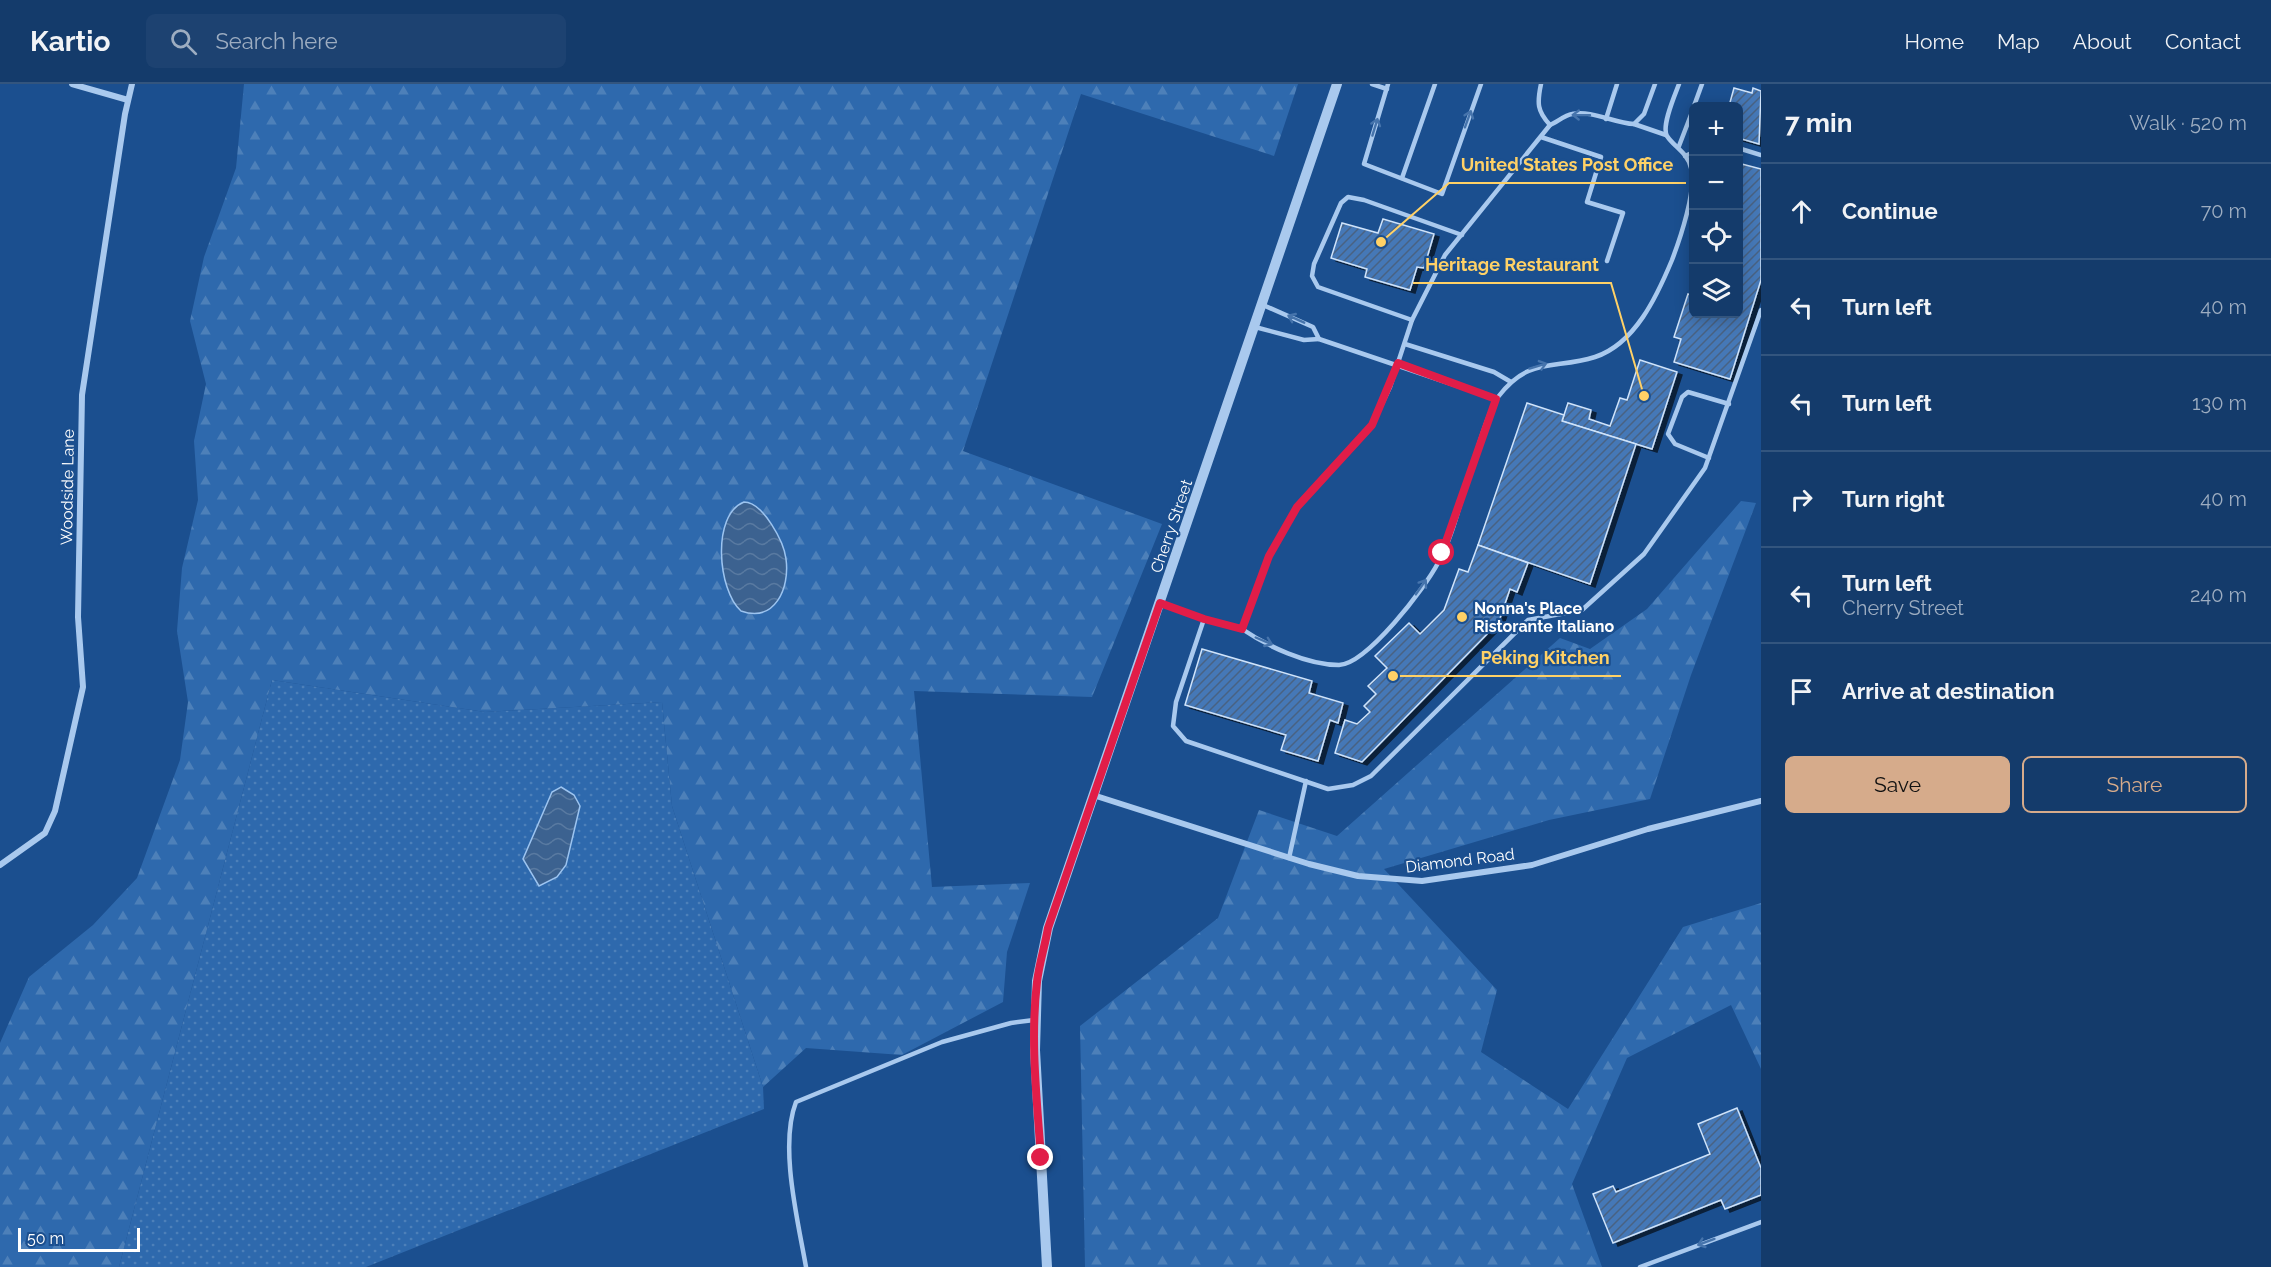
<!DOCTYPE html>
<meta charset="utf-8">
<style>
:root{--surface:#143b6b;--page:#1d4271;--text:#f1f3f6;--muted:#9dadc1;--line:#33557e;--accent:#d6ab8b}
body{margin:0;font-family:Raleway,sans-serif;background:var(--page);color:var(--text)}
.controls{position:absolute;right:18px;top:18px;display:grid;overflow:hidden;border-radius:9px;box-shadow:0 3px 15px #0003}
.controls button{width:54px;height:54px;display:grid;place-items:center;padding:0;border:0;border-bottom:2px solid var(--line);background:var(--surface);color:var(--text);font:30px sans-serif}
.scale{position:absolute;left:18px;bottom:15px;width:122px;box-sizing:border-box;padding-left:6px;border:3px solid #fff;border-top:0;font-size:16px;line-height:21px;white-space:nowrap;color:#fff;-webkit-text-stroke:4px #1b4f8f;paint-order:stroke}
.stop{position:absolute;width:18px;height:18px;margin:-14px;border:4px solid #e11d48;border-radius:50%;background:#fff}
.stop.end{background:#e11d48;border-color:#fff;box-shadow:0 2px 6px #0008}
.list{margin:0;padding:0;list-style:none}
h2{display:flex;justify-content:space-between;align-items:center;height:78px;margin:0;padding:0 24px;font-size:26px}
h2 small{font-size:20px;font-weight:400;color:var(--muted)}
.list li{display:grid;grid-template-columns:39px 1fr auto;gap:18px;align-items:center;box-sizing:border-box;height:96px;padding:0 24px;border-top:2px solid var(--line)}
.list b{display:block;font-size:22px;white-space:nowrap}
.list p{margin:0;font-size:20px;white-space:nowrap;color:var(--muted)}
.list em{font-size:20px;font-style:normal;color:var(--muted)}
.actions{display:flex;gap:12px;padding:18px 24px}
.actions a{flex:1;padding:14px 0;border:2px solid var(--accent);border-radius:9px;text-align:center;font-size:21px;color:var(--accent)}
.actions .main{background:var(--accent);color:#111}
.icon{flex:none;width:33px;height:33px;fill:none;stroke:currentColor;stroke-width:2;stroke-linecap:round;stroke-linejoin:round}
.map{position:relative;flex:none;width:1761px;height:1183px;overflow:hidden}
header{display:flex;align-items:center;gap:36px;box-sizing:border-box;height:84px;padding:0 30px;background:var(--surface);border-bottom:2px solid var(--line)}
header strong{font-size:28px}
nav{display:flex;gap:33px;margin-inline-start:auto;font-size:21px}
.search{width:420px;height:54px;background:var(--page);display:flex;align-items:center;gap:15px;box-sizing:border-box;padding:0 21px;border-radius:9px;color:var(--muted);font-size:22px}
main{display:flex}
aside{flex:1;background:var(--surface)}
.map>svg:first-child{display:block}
</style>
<header>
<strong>Kartio</strong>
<div class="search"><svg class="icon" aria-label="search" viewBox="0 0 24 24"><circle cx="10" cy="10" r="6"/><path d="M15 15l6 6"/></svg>Search here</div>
<nav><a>Home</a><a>Map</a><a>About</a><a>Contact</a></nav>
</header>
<main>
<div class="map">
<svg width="1761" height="1183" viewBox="0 0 1761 1183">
<defs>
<pattern id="grass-dots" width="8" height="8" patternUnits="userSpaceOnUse" patternTransform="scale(1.5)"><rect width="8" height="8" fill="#2e69ad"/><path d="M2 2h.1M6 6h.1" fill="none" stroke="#4d80b9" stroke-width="1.8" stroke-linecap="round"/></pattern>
<pattern id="forest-firs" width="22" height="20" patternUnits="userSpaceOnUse" patternTransform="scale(1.5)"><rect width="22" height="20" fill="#2e69ad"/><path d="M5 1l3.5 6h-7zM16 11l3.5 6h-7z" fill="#4d80b9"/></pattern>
<pattern id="water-waves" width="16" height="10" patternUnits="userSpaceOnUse" patternTransform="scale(1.5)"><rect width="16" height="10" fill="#3c6290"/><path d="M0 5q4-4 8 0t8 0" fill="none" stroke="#597aa1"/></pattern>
<pattern id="building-hatch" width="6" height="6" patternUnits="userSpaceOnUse" patternTransform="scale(1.5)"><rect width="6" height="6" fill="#4478b7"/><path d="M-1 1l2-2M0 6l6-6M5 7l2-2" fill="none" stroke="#486282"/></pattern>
<filter id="shadow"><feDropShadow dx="5" dy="3" stdDeviation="0" flood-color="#0009"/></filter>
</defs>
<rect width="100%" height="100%" fill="#1b4f8f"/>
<path fill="url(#grass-dots)" d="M272,596L485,628L662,618L672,722L763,1003L764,1025L366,1183H119Z"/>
<g fill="url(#forest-firs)">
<path d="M244,0H1298L1274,72L1081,10L963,367L1162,440L1092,613L914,607L932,803L1030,799L1007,868L1003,918L902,971L806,964L763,1003L672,722L662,618L485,628L272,596L119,1183H0V959L29,893L93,841L137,794L180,676L188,618L177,547L182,484L198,416L194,357L206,300L190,237L204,173L236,84Z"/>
<path d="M1741,417L1756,419L1691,591L1650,715L1549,736L1384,785L1497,906L1481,968L1568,1025L1683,843L1761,819V985L1731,921L1627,974L1572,1100L1602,1183H1085L1080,942L1218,834L1259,726L1337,752L1560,554L1590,565L1647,525Z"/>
</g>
<g fill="url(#water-waves)" stroke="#9cc4f0" stroke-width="1.5">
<path d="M744,418C763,418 784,458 786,475C790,504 775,539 741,527C718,507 711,431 744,418Z"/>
<path d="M561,703L574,711L580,722L566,781L557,793L539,802L523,775L552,708Z"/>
</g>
<g fill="url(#building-hatch)" stroke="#cfe3fa" stroke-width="1.5" filter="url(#shadow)">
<path d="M1734,4L1752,9L1753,4L1761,7L1759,60L1738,54V22H1729Z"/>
<path d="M1738,79L1761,85V196L1730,295L1674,278L1681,255L1674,253L1688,210L1694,212V230H1738Z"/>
<path d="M1383,135L1434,150L1424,184L1417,183L1410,206L1365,193L1367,185L1331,174L1342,139L1378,149Z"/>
<path d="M1640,276L1677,288L1652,365L1562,337L1568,319L1591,326L1589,335L1610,342L1620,314L1627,316Z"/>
<path d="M1527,319L1564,331L1562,337L1636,360L1590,500L1478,461Z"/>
<path d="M1478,461L1528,479L1517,508L1510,505L1496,546L1492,545L1362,678L1335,669L1345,636L1357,640L1370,628L1364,622L1376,610L1368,602L1387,584L1375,572L1409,539L1420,550L1444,526L1459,485L1468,488Z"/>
<path d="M1202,565L1312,597L1309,609L1343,619L1338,639L1330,636L1318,677L1281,666L1286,651L1185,621Z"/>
<path d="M1737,1024L1761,1084V1111L1725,1125L1721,1116L1613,1159L1593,1110L1613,1102L1616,1108L1710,1070L1698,1040Z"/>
</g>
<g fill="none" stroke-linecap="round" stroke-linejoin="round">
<g stroke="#a9c9ee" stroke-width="4.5">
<path d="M1372,0L1387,5"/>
<path d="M1388,0L1364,80L1442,110L1481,0"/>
<path d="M1541,0C1537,19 1537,27 1550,41"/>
<path d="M1655,0L1644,30L1634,40C1614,39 1592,26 1572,30C1565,31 1557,38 1550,41L1445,171L1412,236L1390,303L1372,341L1297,423L1269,472L1242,545C1267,562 1307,581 1339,581C1367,580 1425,504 1438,479C1453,453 1461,414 1471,385C1477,368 1488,326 1498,313C1529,272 1554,286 1595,273C1635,260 1657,212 1672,176C1680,155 1697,105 1691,84C1688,69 1674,63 1667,52C1661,42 1675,11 1679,0"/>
<path d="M1694,22L1702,0"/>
<path d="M1606,35L1617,0"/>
<path d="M1634,40L1666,51"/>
<path d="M1541,53L1601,73L1587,118L1623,129L1607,177"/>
<path d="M1679,62L1694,23"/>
<path d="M1738,64L1761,71"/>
<path d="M1685,72L1694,68"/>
<path d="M1402,94L1435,0"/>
<path d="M1412,236L1318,203L1312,192L1314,180L1341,119L1348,113L1364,116L1462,151"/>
<path d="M1255,243L1304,256L1319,255L1313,243L1263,221"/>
<path d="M1319,255L1496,315"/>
<path d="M1405,260L1494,288L1511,298"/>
<path d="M1709,374L1675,360L1668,350L1682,313L1688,308L1729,320"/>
<path d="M1161,519L1204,535L1176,618L1173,642L1186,657L1328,705L1353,701L1371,692L1528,536L1582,526L1644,470L1705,384L1761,226"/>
<path d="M1204,535L1242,545"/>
<path d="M1289,774L1306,697"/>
<path d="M806,1183C798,1137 779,1062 796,1018L942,958L1011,939L1034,936"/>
<path d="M1640,1183L1761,1138"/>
</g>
<g stroke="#a9c9ee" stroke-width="6">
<path d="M72,0L128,16"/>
<path d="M1093,711L1309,780L1358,792L1422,797L1532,781L1648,745L1761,717"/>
<path d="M0,781L45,749L55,727L83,603L78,533L82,311L125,30L132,0"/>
</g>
<path stroke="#a9c9ee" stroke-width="10" d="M1047,1183L1035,966L1037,897L1048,844L1337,0"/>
</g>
<defs><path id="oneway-shaft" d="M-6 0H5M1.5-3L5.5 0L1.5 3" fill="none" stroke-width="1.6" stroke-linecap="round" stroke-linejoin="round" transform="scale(1.5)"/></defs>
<g stroke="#4674ac">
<use href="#oneway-shaft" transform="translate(1581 31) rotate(-179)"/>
<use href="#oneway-shaft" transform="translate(1468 35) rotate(-70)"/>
<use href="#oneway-shaft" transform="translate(1375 43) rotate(-73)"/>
<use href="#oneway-shaft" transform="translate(1296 235) rotate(-156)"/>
<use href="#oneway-shaft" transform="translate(1538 282) rotate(-17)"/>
<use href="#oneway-shaft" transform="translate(1421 503) rotate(-55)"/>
<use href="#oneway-shaft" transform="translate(1264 557) rotate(23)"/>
<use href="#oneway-shaft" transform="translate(1706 1158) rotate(160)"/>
</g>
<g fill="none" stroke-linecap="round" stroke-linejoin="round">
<path stroke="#e11d48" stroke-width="8" d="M1041,1074C1037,1016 1030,957 1037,898C1039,880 1045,862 1048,844L1160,519L1204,535L1242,545L1269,472L1297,423L1372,341L1398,279L1496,315L1442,469"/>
</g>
<circle fill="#ffd166" stroke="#1b4f8f" stroke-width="2" cx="1462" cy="533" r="6"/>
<g text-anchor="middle" stroke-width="4.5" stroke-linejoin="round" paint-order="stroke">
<g font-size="16" fill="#fff" stroke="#1b4f8f">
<text transform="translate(67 403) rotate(-89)" y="6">Woodside Lane</text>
<text transform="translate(1171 442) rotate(-71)" y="6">Cherry Street</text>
<text transform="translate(1460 776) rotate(-7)" y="6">Diamond Road</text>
</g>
<g font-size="16" font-weight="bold" fill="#fff" stroke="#1b4f8f" text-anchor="start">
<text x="1474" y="530">Nonna's Place<tspan x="1474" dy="18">Ristorante Italiano</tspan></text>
</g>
</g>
<path fill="none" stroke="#ffd166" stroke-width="2" d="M1381 158L1449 99H1686M1644 312L1611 199H1413M1393 592L1468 592H1621"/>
<g fill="#ffd166" stroke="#1b4f8f" stroke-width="2">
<circle cx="1381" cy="158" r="6"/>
<circle cx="1644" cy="312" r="6"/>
<circle cx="1393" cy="592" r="6"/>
</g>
<g font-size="18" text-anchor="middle" font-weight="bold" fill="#ffd166" stroke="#1b4f8f" stroke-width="4.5" stroke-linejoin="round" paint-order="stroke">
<text x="1567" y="87">United States Post Office</text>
<text x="1512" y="187">Heritage Restaurant</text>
<text x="1545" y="580">Peking Kitchen</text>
</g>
</svg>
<div class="controls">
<button>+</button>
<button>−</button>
<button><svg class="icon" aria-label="locate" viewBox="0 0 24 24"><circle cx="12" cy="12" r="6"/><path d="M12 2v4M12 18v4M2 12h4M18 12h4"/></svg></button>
<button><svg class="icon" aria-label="layers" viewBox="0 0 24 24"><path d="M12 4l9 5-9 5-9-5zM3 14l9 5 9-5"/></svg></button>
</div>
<div class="scale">50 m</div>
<div class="stop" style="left:1442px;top:469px"></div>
<div class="stop end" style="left:1041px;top:1074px"></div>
</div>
<aside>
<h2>7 min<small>Walk · 520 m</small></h2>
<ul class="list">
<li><svg class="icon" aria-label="ahead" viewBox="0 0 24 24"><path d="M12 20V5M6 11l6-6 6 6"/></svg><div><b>Continue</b></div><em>70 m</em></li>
<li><svg class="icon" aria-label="left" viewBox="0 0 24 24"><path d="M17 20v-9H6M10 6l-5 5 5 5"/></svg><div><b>Turn left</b></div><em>40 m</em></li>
<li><svg class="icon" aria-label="left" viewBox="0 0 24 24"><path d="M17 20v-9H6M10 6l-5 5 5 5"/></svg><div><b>Turn left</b></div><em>130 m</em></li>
<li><svg class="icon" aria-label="right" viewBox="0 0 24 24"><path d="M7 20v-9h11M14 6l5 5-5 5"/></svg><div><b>Turn right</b></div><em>40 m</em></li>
<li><svg class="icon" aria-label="left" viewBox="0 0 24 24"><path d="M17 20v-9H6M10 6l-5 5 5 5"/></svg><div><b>Turn left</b><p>Cherry Street</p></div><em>240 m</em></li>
<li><svg class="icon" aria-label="arrive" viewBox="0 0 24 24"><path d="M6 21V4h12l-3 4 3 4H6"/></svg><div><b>Arrive at destination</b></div></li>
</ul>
<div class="actions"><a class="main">Save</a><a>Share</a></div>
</aside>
</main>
